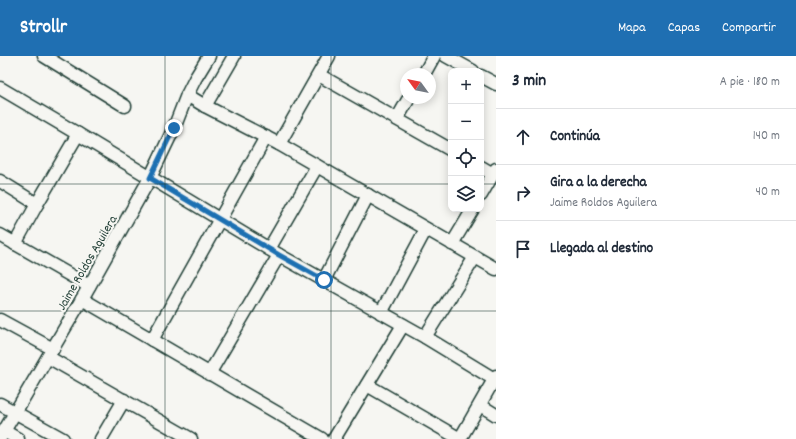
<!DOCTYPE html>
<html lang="es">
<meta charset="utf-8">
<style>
:root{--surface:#fff;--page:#f6f6f7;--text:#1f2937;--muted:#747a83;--line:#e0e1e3;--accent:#1f6fb2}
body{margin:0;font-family:Dekko,sans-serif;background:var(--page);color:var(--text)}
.controls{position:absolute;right:12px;top:12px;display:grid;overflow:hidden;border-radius:8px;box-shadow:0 2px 10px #0003}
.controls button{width:36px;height:36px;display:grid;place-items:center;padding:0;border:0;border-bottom:1px solid var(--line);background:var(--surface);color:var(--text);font:20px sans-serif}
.compass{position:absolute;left:400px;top:12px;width:36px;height:36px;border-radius:50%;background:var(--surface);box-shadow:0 2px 10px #0003;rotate:303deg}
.stop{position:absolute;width:12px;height:12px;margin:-9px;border:3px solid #1f6fb2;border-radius:50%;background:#fff}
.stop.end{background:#1f6fb2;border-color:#fff;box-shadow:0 1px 4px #0008}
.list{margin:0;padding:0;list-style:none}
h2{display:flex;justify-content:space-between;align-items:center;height:52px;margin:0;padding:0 16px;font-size:17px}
h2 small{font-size:13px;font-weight:400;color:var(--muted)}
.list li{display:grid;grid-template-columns:26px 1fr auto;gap:12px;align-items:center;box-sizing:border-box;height:56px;padding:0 16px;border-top:1px solid var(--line)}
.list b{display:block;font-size:15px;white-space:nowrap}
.list p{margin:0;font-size:13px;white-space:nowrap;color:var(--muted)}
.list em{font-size:13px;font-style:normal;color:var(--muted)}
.icon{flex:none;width:22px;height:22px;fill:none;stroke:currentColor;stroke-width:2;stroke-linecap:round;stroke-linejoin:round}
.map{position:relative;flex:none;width:496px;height:383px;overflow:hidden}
header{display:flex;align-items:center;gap:24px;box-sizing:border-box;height:56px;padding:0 20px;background:var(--accent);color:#fff}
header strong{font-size:19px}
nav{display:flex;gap:22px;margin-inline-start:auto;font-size:14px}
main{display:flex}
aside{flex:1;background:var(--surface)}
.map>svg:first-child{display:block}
</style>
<header>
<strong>Strollr</strong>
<nav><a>Mapa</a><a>Capas</a><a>Compartir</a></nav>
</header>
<main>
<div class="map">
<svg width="496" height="383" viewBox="0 0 496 383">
<rect width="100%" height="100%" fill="#f6f6f2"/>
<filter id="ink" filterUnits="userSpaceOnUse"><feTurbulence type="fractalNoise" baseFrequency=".025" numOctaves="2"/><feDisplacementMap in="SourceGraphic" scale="8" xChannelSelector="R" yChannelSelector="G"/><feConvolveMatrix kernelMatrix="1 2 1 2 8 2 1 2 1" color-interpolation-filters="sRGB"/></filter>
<g filter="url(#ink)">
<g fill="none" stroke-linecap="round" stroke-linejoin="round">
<defs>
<g id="minor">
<path d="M44,0L125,50"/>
<path d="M446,0L473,15"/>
<path d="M424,18L434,0"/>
<path d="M319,19L451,94"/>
<path d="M481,20L496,28"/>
<path d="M0,32L78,78L279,199L425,281L494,323"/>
<path d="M187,39L205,50L279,88L496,213"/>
<path d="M205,50L234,0"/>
<path d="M397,63L409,42"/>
<path d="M279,88L329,0"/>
<path d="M481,111L493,118"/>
<path d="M0,125L37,148"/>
<path d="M481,139L496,113"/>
<path d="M0,179L89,230"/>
<path d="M15,188L37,148L78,78"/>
<path d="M452,188L473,153"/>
<path d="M269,193L317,110"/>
<path d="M324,224L368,139"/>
<path d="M82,243L322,383"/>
<path d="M381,257L426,173"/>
<path d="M0,264L53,293"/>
<path d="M425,281L475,201"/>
<path d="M152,284L266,81"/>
<path d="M48,301L191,383"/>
<path d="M209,318L279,199"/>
<path d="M367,329L460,383"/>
<path d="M0,348L63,383"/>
<path d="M480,349L496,359"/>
<path d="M4,375L18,383"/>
<path d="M0,382L82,243L150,122L174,72L187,39L195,23L209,0"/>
<path d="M101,383L124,344"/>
<path d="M334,383L403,269"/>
<path d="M460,383L496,320"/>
</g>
</defs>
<use href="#minor" stroke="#1f3d34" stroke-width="15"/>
<use href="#minor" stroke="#f6f6f2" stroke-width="12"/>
</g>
</g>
<g fill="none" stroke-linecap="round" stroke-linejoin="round" filter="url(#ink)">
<path stroke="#1f6fb2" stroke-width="5" d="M174,72L150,122L279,199L324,224"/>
</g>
<path fill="none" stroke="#1f3d34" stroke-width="1" stroke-opacity="0.55" d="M165,0V383M331,0V383M0,128H451M481,128H496M0,255H496"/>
<g text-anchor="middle" stroke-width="4" stroke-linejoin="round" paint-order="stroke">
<g font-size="13" fill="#1f3d34" stroke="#f6f6f2">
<text transform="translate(86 206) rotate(-60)" y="5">Jaime Roldos Aguilera</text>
</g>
</g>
</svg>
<div class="controls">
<button>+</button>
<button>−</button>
<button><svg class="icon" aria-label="locate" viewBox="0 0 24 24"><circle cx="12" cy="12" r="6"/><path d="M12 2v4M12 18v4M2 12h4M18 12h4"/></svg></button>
<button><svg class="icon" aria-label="layers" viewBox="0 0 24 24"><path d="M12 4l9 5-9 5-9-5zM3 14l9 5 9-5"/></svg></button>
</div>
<svg class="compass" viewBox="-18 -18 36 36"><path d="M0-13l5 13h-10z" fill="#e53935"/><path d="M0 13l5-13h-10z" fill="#747a83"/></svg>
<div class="stop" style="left:324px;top:224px"></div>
<div class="stop end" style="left:174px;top:72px"></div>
</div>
<aside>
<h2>3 min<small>A pie · 180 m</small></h2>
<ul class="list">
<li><svg class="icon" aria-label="ahead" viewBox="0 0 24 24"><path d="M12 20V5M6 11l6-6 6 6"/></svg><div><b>Continúa</b></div><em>140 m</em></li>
<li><svg class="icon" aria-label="right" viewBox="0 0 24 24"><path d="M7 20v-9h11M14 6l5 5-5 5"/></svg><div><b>Gira a la derecha</b><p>Jaime Roldos Aguilera</p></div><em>40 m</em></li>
<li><svg class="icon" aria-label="arrive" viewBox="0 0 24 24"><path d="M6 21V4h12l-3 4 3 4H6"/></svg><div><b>Llegada al destino</b></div></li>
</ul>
</aside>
</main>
